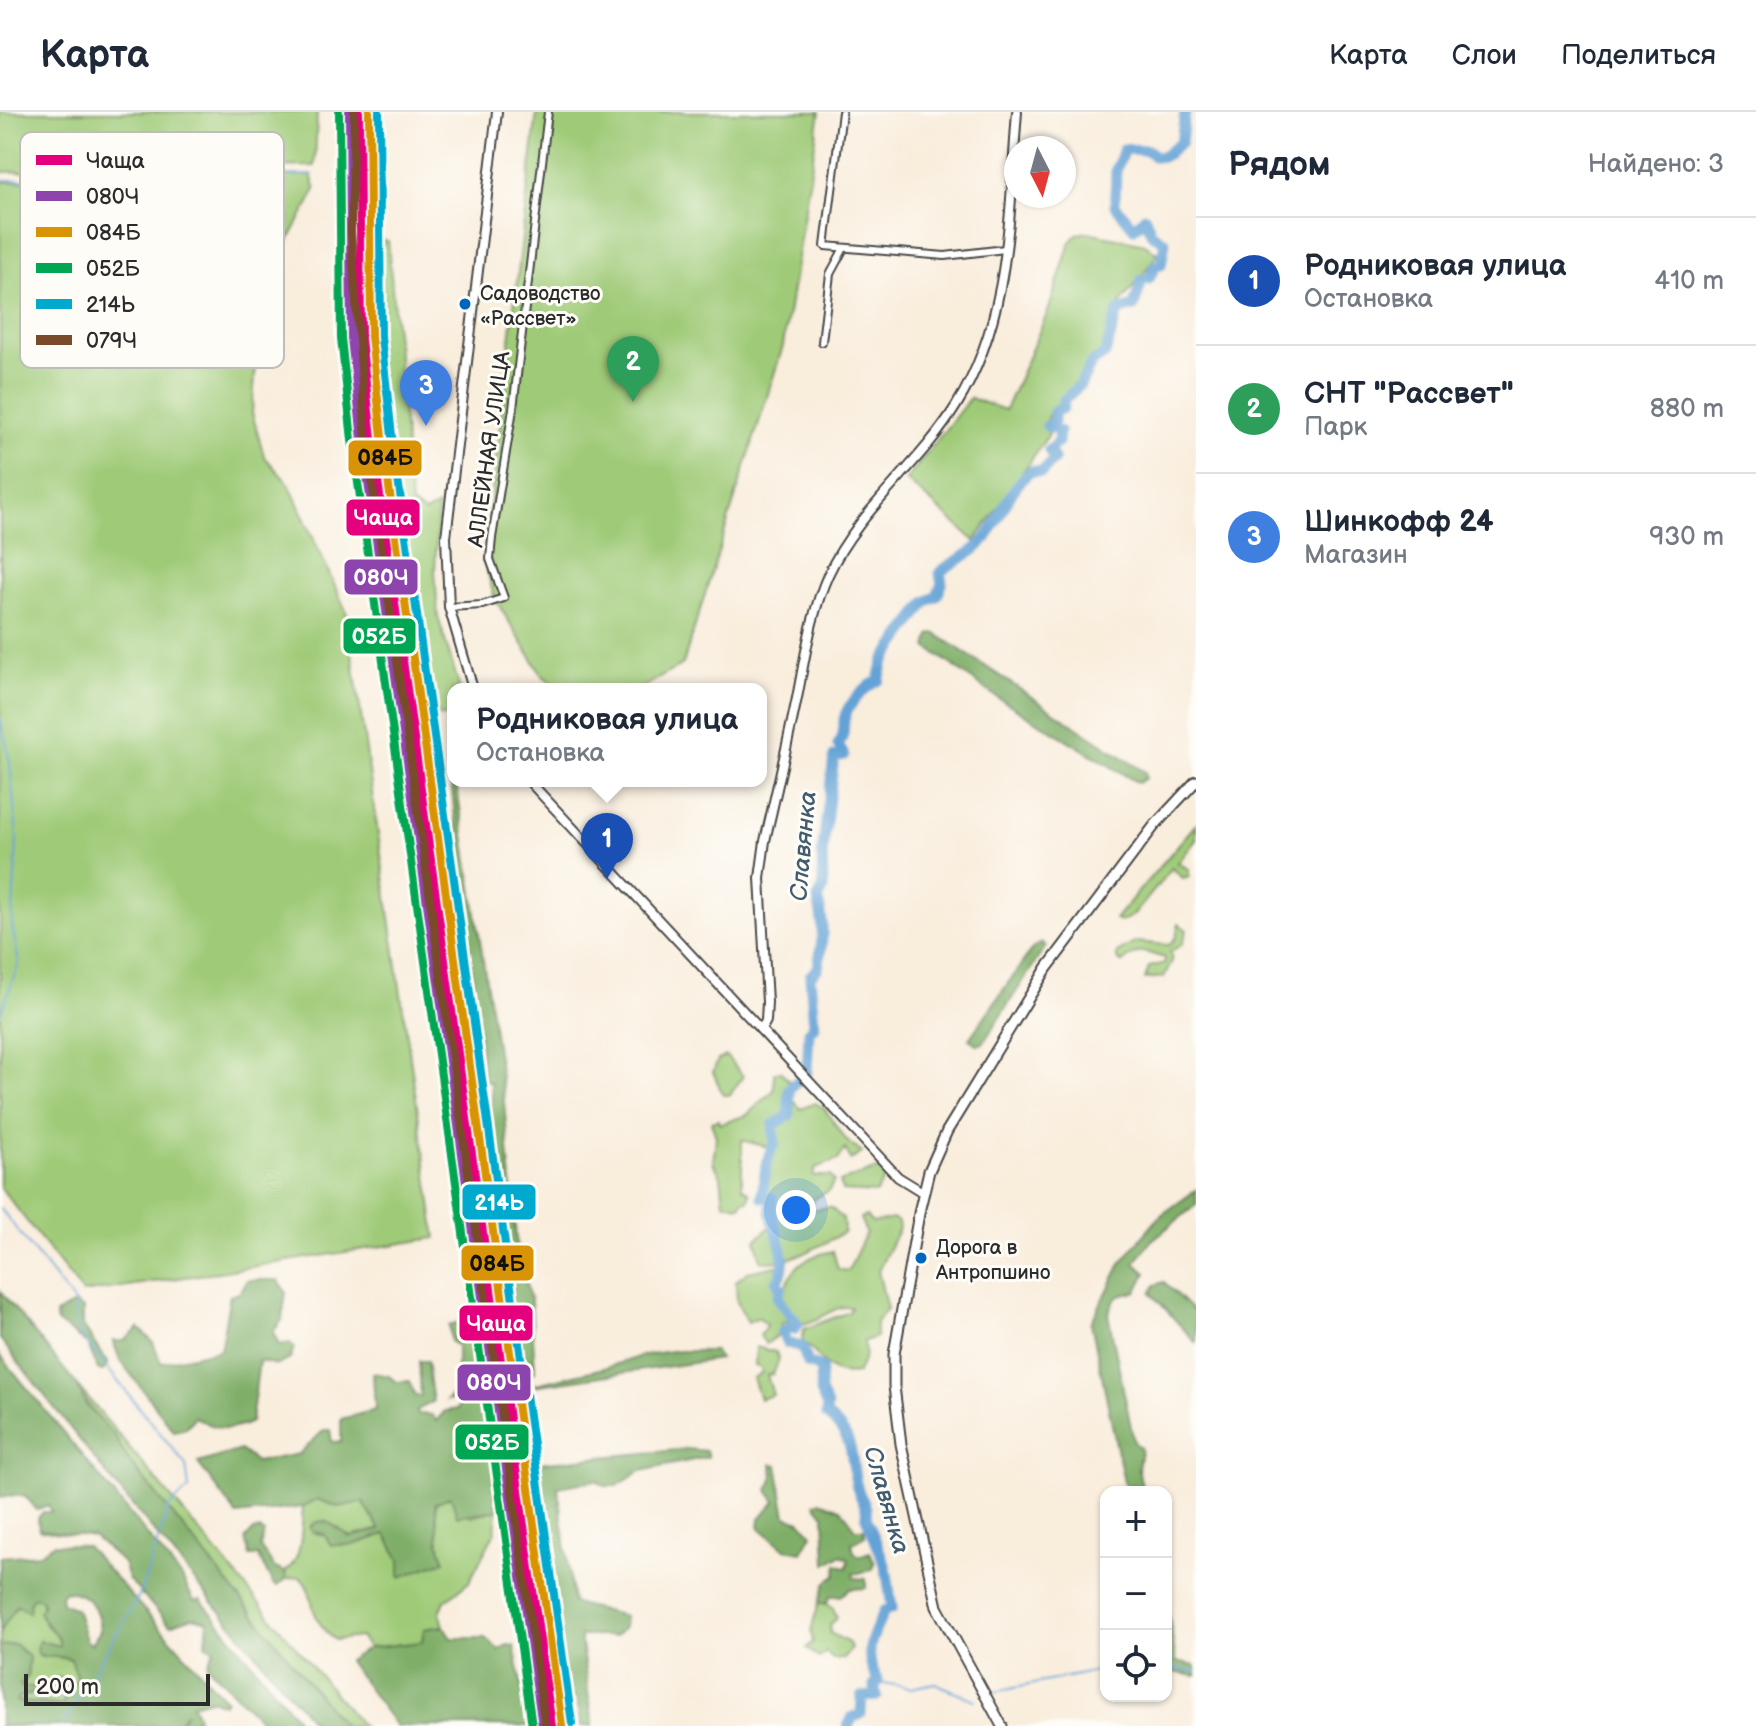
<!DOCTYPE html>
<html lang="ru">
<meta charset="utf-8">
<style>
:root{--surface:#fff;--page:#f6f6f7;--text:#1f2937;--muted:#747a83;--line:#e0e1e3;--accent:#d1495b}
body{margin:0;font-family:"Balsamiq Sans",sans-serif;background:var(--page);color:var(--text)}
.controls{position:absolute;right:24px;bottom:24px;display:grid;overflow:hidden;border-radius:16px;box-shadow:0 2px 6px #0004}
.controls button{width:72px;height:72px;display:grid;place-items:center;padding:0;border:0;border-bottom:2px solid var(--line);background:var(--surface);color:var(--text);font:40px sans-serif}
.compass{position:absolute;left:1004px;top:24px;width:72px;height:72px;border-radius:50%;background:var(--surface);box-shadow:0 2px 6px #0004;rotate:174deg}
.scale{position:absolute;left:24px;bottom:20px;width:186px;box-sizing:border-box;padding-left:8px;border:4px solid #2b2b2b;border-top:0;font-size:22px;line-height:28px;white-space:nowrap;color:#2b2b2b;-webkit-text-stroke:6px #fdfcf7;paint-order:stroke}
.you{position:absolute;left:796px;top:1098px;width:28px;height:28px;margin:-20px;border:6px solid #fff;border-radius:50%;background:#1a73e8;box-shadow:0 0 0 12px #1a73e833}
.badge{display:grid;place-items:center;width:52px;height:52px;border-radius:50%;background:var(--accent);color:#fff;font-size:26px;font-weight:700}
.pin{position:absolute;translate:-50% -66px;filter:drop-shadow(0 2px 4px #0008)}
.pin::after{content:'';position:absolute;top:42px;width:28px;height:24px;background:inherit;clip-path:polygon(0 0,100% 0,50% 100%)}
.popup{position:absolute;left:447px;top:571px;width:320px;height:104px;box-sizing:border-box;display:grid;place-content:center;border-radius:16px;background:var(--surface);filter:drop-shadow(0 2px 6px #0005);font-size:26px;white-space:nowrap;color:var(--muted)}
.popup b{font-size:30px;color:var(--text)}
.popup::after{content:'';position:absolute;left:50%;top:100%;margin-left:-16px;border:16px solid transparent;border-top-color:var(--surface)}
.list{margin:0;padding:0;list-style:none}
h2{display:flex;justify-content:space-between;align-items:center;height:104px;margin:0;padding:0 32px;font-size:34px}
h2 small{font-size:26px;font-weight:400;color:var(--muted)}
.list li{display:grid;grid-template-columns:52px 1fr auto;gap:24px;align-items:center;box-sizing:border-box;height:128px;padding:0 32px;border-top:2px solid var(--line)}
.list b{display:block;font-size:30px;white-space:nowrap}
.list p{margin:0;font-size:26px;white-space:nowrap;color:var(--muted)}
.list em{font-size:26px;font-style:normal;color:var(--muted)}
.icon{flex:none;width:44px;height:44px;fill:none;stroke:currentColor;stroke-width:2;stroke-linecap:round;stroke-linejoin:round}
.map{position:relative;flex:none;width:1196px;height:1614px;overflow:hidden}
header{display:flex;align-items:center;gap:48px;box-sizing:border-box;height:112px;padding:0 40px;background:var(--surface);border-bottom:2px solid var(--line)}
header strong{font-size:38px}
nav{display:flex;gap:44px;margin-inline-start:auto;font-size:28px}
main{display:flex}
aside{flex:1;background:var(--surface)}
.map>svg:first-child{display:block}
</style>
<header>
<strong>Карта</strong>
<nav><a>Карта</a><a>Слои</a><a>Поделиться</a></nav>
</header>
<main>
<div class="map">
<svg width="1196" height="1614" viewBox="0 0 1196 1614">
<rect width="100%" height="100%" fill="#fdfcf7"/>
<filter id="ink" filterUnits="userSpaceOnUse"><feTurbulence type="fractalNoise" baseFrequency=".0125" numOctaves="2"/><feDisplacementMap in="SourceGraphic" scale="16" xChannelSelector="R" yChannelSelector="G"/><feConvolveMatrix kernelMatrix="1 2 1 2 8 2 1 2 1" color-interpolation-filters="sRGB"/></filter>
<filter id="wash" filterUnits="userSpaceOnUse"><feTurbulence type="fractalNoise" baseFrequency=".006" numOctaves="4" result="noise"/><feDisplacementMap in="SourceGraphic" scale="32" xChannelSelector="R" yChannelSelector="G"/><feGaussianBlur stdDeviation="1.8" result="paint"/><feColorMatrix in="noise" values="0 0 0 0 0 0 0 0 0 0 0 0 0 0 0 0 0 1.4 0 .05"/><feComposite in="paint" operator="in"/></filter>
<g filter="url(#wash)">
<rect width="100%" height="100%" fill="#f9eddc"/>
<g fill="#9fca77" stroke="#657a51" stroke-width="2">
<path d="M0,0H317L315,54L0,60Z"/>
<path d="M537,0H820L783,234L683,552L640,577H560L542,563L495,487L484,448Z"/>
<path d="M311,63L316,78L262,178L252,301L264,344L289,372L346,499L436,1126L83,1181L0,1075V70Z"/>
<path d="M1088,120L1145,132L1158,142L1117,196L1101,241L1088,252L1062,291L1051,297L1044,314L1049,322L975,429L906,368L970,286L1005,298L1048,200L1070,131L1077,122Z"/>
<path d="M369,128L388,129L411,392L425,401L438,394L435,459L438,505L460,577H453V603L423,606C395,448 376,288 369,128Z"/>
<path d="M1196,712V728L1178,751L1189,757V764L1183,766L1172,756L1134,803L1120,810L1115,807Z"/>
<path d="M1179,812L1187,818L1182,832L1170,840L1172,849L1164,865L1145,867L1149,855L1165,851V846C1142,841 1145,833 1122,851L1117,846V841L1136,830L1169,833L1176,825Z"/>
<path d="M726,944L743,964L730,983H723L713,960L718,948Z"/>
<path d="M780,959L794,974L791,986L801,997L815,991L824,996L846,1028L862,1041L851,1048L845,1037L838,1048L815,1056L813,1064H830L834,1069L829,1079L813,1087L811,1098L830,1095L843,1107L844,1120C822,1133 787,1154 761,1149L756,1128L776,1109L768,1088L759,1081C759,1065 768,1052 771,1036L742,1028V1075L750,1081L748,1088L742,1089L741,1094L724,1091L721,1064L713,1050L716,1025L711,1010L718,1008L720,1012L747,1003L774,978V961Z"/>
<path d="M878,1057L886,1064L876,1081L842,1079L840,1070Z"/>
<path d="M866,1104L872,1111L893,1107L898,1110L899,1116L878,1159L887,1197L876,1210V1225L864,1229L865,1243L858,1261C824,1266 824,1245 802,1229L804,1217L849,1200L851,1195C834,1192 819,1211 801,1212L794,1206L782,1211L777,1224L766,1232L760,1224L766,1213L759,1205L748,1210L737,1190L736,1169L748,1160L776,1154L780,1158L777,1182H783C792,1153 804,1145 833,1139L838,1157L848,1159L866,1121L860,1106Z"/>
<path d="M756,1235L776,1240L779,1248L773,1262L767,1263L773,1283L760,1287L753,1266L762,1261L761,1256L755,1254Z"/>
<path d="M77,1273L362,1614H343L129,1349C113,1322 90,1301 77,1273Z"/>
<path d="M451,1384L471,1404L497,1398L495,1420L469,1470L445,1489L440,1500L444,1514L424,1517L422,1530L368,1536L360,1525L335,1528C304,1502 318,1483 300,1465L286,1467L285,1460C304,1447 301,1416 303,1395L317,1387L338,1395L363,1390L380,1417L350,1425L326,1409L313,1420L353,1433L386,1422L400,1448V1464C425,1437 442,1430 435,1391Z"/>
<path d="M35,1485L41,1487L44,1511L59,1526L60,1535L40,1529L36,1538L39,1543L71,1547L78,1568L67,1571L63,1593L16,1589L18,1585L34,1582L19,1572L27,1566L28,1545L19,1536L0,1534V1520L12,1498Z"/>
<path d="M819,1491C830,1491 834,1496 837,1506L830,1513V1521L849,1531L851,1537L844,1546L834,1547L826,1540L819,1546L807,1536L813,1530L811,1519Z"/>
</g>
<g fill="#7fae68" stroke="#556c4a" stroke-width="2" fill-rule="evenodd">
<path d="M935,521L1145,660L1146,666L1138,671L992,582L927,535L930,523Z"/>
<path d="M451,669L456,670L503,979L517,1137L531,1190L535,1259L521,1268L517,1243L511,1239V1187L514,1170L509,1121L487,1006L492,987L491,971L484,968Z"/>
<path d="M1042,831L1046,834L983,931L978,933L969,927L1032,837Z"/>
<path d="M1196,1078V1093L1151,1129L1135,1151L1146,1161L1137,1179C1118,1186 1118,1179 1108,1202L1134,1330L1141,1337L1138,1356L1143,1380H1126L1091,1211L1123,1148L1160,1104Z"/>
<path d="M247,1168H278L286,1180L282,1208L273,1220L279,1233L290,1231L294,1236L290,1247L277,1253L259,1249L251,1310C229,1321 215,1317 195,1305L186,1316L174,1319L120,1248L113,1229H124L139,1216L153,1230L161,1251L220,1238L230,1183L240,1181Z"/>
<path d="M1164,1170L1196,1202V1231L1151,1181L1155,1173Z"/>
<path d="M0,1179L77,1273L86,1293L113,1322L129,1349L344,1614H316L116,1374L0,1227Z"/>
<path d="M75,1192L83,1197V1214L108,1252L103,1259L98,1258L88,1233L57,1210L55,1202Z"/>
<path d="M462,1203H469L475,1231L479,1287L491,1314L497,1398L457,1404L451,1384L435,1391C438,1413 436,1429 445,1449L400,1465V1448L386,1422L353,1433H331L324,1422L313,1420L310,1415C323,1401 337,1416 350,1425L380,1418L363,1390L338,1395L317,1387L303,1395L237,1403L198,1351L240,1338L256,1350L299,1342L324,1318H330L332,1330H341V1307L375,1298L373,1261L389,1264L396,1270L409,1269L415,1284H421L419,1249H427L433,1290L417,1298L418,1302L432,1303L436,1309L445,1299L458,1297L460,1286L447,1288L457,1276V1233L451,1230L449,1213L459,1210Z"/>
<path d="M672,1239H714L720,1247L533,1274L529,1280L533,1329L529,1331L521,1292L527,1274L608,1255L644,1243Z"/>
<path d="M0,1243L182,1466L194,1489L201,1488L303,1614H267L207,1553L214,1538L206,1532L208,1509L193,1505L170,1513L128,1467L123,1451L94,1425L39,1418L38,1406L43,1400H51L48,1393L36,1398C26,1380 19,1382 0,1385Z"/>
<path d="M688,1337L706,1339L708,1345L641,1359L617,1374H605L596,1368L558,1375L573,1491L625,1504L624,1516L615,1524H580L593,1614H581L577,1587L565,1579L537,1351Z"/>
<path d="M772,1352L777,1353L786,1404L801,1409L812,1422L802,1440L785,1437L759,1415L760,1406L775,1390L768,1378L773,1368Z"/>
<path d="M820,1389L841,1397L856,1417H864L865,1424L852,1431L854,1440L859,1444L870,1440L875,1452L872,1458L853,1462L854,1466L866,1467V1476L849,1477L841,1484H831L827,1491H819L826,1470L836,1464L837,1452L847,1456L849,1447L841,1443L826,1452L824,1403L815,1392Z"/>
<path d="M260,1418L264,1421L260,1435L275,1456L285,1460L286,1467L278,1474L273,1472L258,1444H250L245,1428L253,1419Z"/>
<path d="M53,1432L86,1434L226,1588L224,1592L211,1587L192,1592L198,1605L187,1614L180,1612L186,1600L176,1614H0V1534L14,1532L29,1545L27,1566L20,1573L23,1576L36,1574L39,1578L18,1585L16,1589L19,1591L63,1593L65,1586L54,1568L59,1565L73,1572L78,1568L71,1547C59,1543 50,1547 39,1543L36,1537L39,1529L60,1534C59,1521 44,1513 39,1500L43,1493L41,1487L35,1485L30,1489L29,1500L17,1493L0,1520V1445L39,1442ZM65,1479C89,1481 99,1496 100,1519L91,1532L86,1528L76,1497L62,1491L61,1484Z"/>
<path d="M1166,1486L1176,1550L1196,1554V1564L1166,1559Z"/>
<path d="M444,1514L451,1526H485L499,1538L507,1533L514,1534L530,1614H396L348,1549L368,1536L422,1530L424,1517Z"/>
</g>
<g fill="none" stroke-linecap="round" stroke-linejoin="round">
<g stroke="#64a2d6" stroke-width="2">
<path d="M1166,42L1171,46"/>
<path d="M0,68L313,63"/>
<path d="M0,605L10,650L17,728L12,814L19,851L0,903"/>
<path d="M0,1096L75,1192L77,1219L186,1353L189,1377L169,1395L140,1482L62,1614"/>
<path d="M1167,1555L1196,1560"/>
<path d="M878,1570L911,1576L935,1571L975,1588"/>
<path d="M995,1580L1106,1557"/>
</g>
<path stroke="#64a2d6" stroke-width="11" d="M848,1614L853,1605L861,1602L862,1585L877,1584L874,1574L878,1570C876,1562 872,1559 871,1553C866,1531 877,1517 884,1499L892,1496L886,1455L866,1405C868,1394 863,1391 859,1381C847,1347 861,1330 826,1303L827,1294L820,1280L821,1256L808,1251L802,1235L787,1231L782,1220L790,1215L795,1217L798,1212L778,1186L781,1176L777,1170C796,1144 765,1111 772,1086L762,1085C764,1072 766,1040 775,1032L773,1013L789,1004V977L807,960L809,919L814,914L810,864L818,856C822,832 825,814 818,787L823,777L822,743L834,645L844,643L838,633C845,623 843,619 844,608C846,593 866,574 879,568L884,549L926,490L937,484L942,472L940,460C955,448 974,442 986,426C1003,402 1008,378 1031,359L1042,360L1054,347L1049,338L1058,330L1059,319L1047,314L1054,310V300L1063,296L1064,288L1080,273L1092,251L1105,242L1118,199L1134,194L1142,168L1149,167L1155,154L1161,153L1165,130L1151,121L1145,105L1134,116L1115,93L1116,58L1124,37L1148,38L1155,45L1164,44L1181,30L1185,0"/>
</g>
</g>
<g filter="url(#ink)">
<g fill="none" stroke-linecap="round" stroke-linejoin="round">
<defs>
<g id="minor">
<path d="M842,0L825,134L945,144L1005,137"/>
<path d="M822,230L830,162L844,136"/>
<path d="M449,495L482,493L504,486L490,447L492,426L513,297L548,0"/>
</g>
<g id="tertiary">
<path d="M473,577L449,495L446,425L497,0"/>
<path d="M529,669L898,1065L924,1081"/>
<path d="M761,918L766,909L767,890L760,766L765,729C776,681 787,634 797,586C805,546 811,501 828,463C858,398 919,354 956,294C1011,206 1009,100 1017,0"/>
</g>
<path id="secondary" d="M1002,1614L937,1495L901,1332L894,1274V1242L920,1096L929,1059L947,1019L1047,856L1155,713L1196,669"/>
</defs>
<use href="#minor" stroke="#4a4846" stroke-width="10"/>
<use href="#tertiary" stroke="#4a4846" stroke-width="12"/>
<use href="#secondary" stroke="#4a4846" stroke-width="13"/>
<use href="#minor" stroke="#fff" stroke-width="6"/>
<use href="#tertiary" stroke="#fff" stroke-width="8"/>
<use href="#secondary" stroke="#fff" stroke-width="9"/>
<defs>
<path id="rail-1" d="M359,0L361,226L372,326L552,1614"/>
<path id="rail-2" d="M349,0L351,226L362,327L542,1614"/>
<path id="rail-3" d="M369,0L371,225L382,325L562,1613"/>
<path id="rail-4" d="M339,0L341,226L352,328L532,1614"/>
<path id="rail-5" d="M379,0L381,225L392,324L572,1611"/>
<path id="rail-6" d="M354,0L351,120L366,326L545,1614"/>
</defs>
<use href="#rail-1" stroke="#fdfcf7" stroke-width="14"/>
<use href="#rail-2" stroke="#fdfcf7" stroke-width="14"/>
<use href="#rail-3" stroke="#fdfcf7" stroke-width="14"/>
<use href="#rail-4" stroke="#fdfcf7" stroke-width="14"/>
<use href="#rail-5" stroke="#fdfcf7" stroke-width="14"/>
<use href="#rail-6" stroke="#fdfcf7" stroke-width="14"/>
<use href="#rail-1" stroke="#e5007d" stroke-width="8"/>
<use href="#rail-2" stroke="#8e44ad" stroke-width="8"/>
<use href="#rail-3" stroke="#d89406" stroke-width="8"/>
<use href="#rail-4" stroke="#00a651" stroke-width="8"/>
<use href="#rail-5" stroke="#00a9ce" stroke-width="8"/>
<use href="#rail-6" stroke="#7a4b2a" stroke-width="8"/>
</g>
</g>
<g fill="#0065bd" stroke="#fdfcf7" stroke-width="3">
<circle cx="465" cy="192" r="7"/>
<circle cx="921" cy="1146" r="7"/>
</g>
<g text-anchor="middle" stroke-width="6" stroke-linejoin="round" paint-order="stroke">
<g font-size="20" fill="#2b2b2b" stroke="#fdfcf7" text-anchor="start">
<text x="480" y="188">Садоводство<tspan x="480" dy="25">«Рассвет»</tspan></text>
<text x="936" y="1142">Дорога в<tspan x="936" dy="25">Антропшино</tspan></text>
</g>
<g font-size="22" fill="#2b2b2b" stroke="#fdfcf7">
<text transform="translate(488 337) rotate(-82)" y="8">АЛЛЕЙНАЯ УЛИЦА</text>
</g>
<g font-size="24" font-style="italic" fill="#425b6f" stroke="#fdfcf7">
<text transform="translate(803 734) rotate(-85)" y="8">Славянка</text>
<text transform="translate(887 1388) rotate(74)" y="8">Славянка</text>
</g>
</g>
<rect x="20" y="20" width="264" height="236" rx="12" fill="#fdfcf7" stroke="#bebdba" stroke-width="2"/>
<rect x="36" y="43" width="36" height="10" fill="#e5007d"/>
<rect x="36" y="79" width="36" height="10" fill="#8e44ad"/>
<rect x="36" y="115" width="36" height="10" fill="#d89406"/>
<rect x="36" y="151" width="36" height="10" fill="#00a651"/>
<rect x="36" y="187" width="36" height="10" fill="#00a9ce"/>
<rect x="36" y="223" width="36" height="10" fill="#7a4b2a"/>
<g font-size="22" fill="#2b2b2b">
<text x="86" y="56">Чаща</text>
<text x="86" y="92">080Ч</text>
<text x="86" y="128">084Б</text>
<text x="86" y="164">052Б</text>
<text x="86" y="200">214Ь</text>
<text x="86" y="236">079Ч</text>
</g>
<g stroke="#fdfcf7" stroke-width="3">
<rect x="347" y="327" width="76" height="38" rx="8" fill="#d89406"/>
<rect x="345" y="386" width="76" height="39" rx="8" fill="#e5007d"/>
<rect x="343" y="446" width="76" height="38" rx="8" fill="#8e44ad"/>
<rect x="342" y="505" width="75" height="38" rx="8" fill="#00a651"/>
<rect x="461" y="1071" width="76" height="38" rx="8" fill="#00a9ce"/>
<rect x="460" y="1132" width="75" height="38" rx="8" fill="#d89406"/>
<rect x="458" y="1192" width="76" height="38" rx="8" fill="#e5007d"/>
<rect x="456" y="1251" width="76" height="39" rx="8" fill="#8e44ad"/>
<rect x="454" y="1311" width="76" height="38" rx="8" fill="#00a651"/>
</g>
<g font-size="22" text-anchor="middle" font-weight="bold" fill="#fff">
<text x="383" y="413">Чаща</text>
<text x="381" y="473">080Ч</text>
<text x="379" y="532">052Б</text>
<text x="499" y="1098">214Ь</text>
<text x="496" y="1219">Чаща</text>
<text x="494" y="1278">080Ч</text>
<text x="492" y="1338">052Б</text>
</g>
<g font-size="22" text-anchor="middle" font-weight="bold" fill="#111">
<text x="385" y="353">084Б</text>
<text x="497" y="1159">084Б</text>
</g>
</svg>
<div class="controls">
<button>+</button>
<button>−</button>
<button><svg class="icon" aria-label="locate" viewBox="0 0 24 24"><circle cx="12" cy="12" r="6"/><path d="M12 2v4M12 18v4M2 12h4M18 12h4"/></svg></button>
</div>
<svg class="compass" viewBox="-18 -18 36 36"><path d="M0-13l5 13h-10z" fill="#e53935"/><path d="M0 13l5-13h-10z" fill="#747a83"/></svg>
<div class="scale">200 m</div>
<div class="you"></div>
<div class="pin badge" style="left:607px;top:767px;background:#1a4fb4">1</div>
<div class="popup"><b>Родниковая улица</b>Остановка</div>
<div class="pin badge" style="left:633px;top:290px;background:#2e9e5b">2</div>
<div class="pin badge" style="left:426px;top:314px;background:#3f7fe0">3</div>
</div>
<aside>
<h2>Рядом<small>Найдено: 3</small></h2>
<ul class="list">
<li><span class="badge" style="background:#1a4fb4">1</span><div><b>Родниковая улица</b><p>Остановка</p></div><em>410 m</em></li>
<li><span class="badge" style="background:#2e9e5b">2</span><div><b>СНТ &quot;Рассвет&quot;</b><p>Парк</p></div><em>880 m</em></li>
<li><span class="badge" style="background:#3f7fe0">3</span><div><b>Шинкофф 24</b><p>Магазин</p></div><em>930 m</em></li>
</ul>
</aside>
</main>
